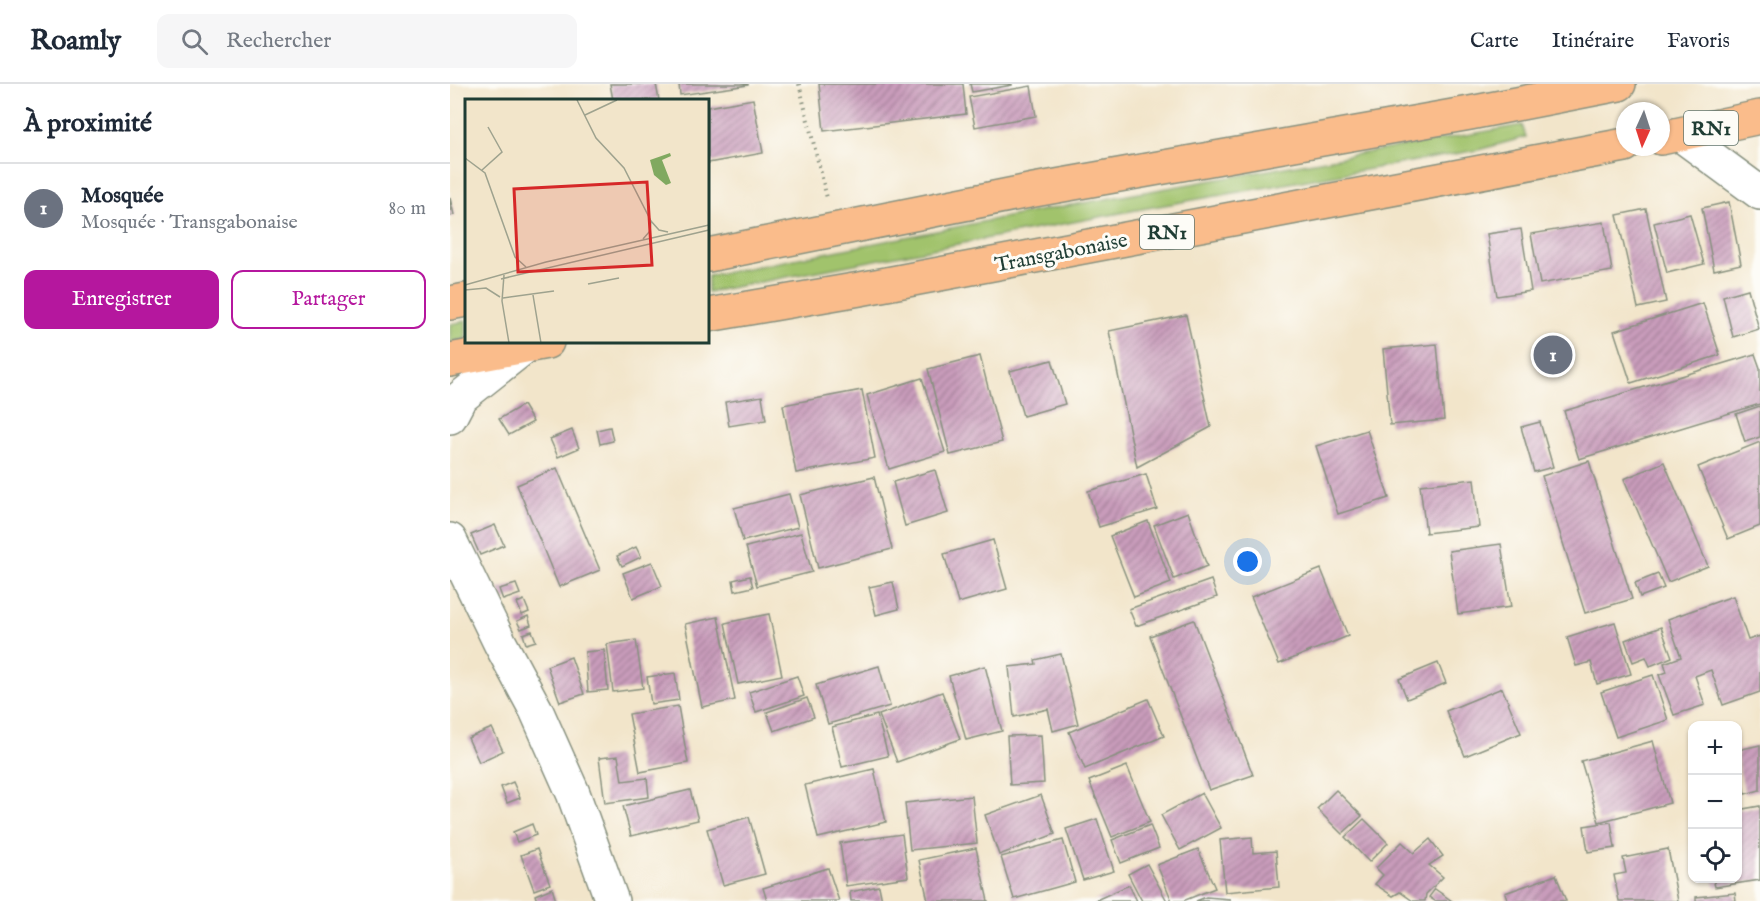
<!DOCTYPE html>
<html lang="fr">
<meta charset="utf-8">
<style>
:root{--surface:#fff;--page:#f6f6f7;--text:#1f2937;--muted:#747a83;--line:#e0e1e3;--accent:#b5179e}
body{margin:0;font-family:"IM FELL English",serif;background:var(--page);color:var(--text)}
.controls{position:absolute;right:18px;bottom:18px;display:grid;overflow:hidden;border-radius:12px;box-shadow:0 2px 4px #0004}
.controls button{width:54px;height:54px;display:grid;place-items:center;padding:0;border:0;border-bottom:2px solid var(--line);background:var(--surface);color:var(--text);font:30px sans-serif}
.compass{position:absolute;left:1166px;top:18px;width:54px;height:54px;border-radius:50%;background:var(--surface);box-shadow:0 2px 4px #0004;rotate:183deg}
.you{position:absolute;left:798px;top:478px;width:21px;height:21px;margin:-15px;border:4px solid #fff;border-radius:50%;background:#1a73e8;box-shadow:0 0 0 9px #1a73e833}
.badge{display:grid;place-items:center;width:39px;height:39px;border-radius:50%;background:var(--accent);color:#fff;font-size:20px;font-weight:700}
.pin{position:absolute;translate:-50% -50%;border:3px solid #fff;box-shadow:0 2px 6px #0006}
.list{margin:0;padding:0;list-style:none}
h2{display:flex;justify-content:space-between;align-items:center;height:78px;margin:0;padding:0 24px;font-size:26px}
h2 small{font-size:20px;font-weight:400;color:var(--muted)}
.list li{display:grid;grid-template-columns:39px 1fr auto;gap:18px;align-items:center;box-sizing:border-box;height:90px;padding:0 24px;border-top:2px solid var(--line)}
.list b{display:block;font-size:22px;white-space:nowrap}
.list p{margin:0;font-size:20px;white-space:nowrap;color:var(--muted)}
.list em{font-size:20px;font-style:normal;color:var(--muted)}
.actions{display:flex;gap:12px;padding:18px 24px}
.actions a{flex:1;padding:14px 0;border:2px solid var(--accent);border-radius:12px;text-align:center;font-size:21px;color:var(--accent)}
.actions .main{background:var(--accent);color:#fff}
.icon{flex:none;width:33px;height:33px;fill:none;stroke:currentColor;stroke-width:2;stroke-linecap:round;stroke-linejoin:round}
.map{position:relative;flex:none;width:1310px;height:817px;overflow:hidden}
header{display:flex;align-items:center;gap:36px;box-sizing:border-box;height:84px;padding:0 30px;background:var(--surface);border-bottom:2px solid var(--line)}
header strong{font-size:28px}
nav{display:flex;gap:33px;margin-inline-start:auto;font-size:21px}
.search{width:420px;height:54px;background:var(--page);display:flex;align-items:center;gap:15px;box-sizing:border-box;padding:0 21px;border-radius:12px;color:var(--muted);font-size:22px}
main{display:flex}
aside{flex:1;background:var(--surface)}
.map>svg:first-child{display:block}
</style>
<header>
<strong>Roamly</strong>
<div class="search"><svg class="icon" aria-label="search" viewBox="0 0 24 24"><circle cx="10" cy="10" r="6"/><path d="M15 15l6 6"/></svg>Rechercher</div>
<nav><a>Carte</a><a>Itinéraire</a><a>Favoris</a></nav>
</header>
<main>
<aside>
<h2>À proximité<small></small></h2>
<ul class="list">
<li><span class="badge" style="background:#6b7280">1</span><div><b>Mosquée</b><p>Mosquée · Transgabonaise</p></div><em>80 m</em></li>
</ul>
<div class="actions"><a class="main">Enregistrer</a><a>Partager</a></div>
</aside>
<div class="map">
<svg width="1310" height="817" viewBox="0 0 1310 817">
<defs>
<pattern id="building-hatch" width="6" height="6" patternUnits="userSpaceOnUse" patternTransform="scale(1.5)"><rect width="6" height="6" fill="#c99cbb"/><path d="M-1 1l2-2M0 6l6-6M5 7l2-2" fill="none" stroke="#a38099"/></pattern>
</defs>
<rect width="100%" height="100%" fill="#fdfcf7"/>
<filter id="ink" filterUnits="userSpaceOnUse"><feTurbulence type="fractalNoise" baseFrequency=".0167" numOctaves="2"/><feDisplacementMap in="SourceGraphic" scale="12" xChannelSelector="R" yChannelSelector="G"/><feConvolveMatrix kernelMatrix="1 2 1 2 8 2 1 2 1" color-interpolation-filters="sRGB"/></filter>
<filter id="wash" filterUnits="userSpaceOnUse"><feTurbulence type="fractalNoise" baseFrequency=".008" numOctaves="4" result="noise"/><feDisplacementMap in="SourceGraphic" scale="24" xChannelSelector="R" yChannelSelector="G"/><feGaussianBlur stdDeviation="1.35" result="paint"/><feColorMatrix in="noise" values="0 0 0 0 0 0 0 0 0 0 0 0 0 0 0 0 0 1.4 0 .05"/><feComposite in="paint" operator="in"/></filter>
<g filter="url(#wash)">
<rect width="100%" height="100%" fill="#f2e5ca"/>
<g fill="#a1c36c" stroke="#608050" stroke-width="1.5">
<path d="M1072,41L1076,53L1028,66L686,126L258,208V192L588,127Z"/>
<path d="M16,237V255L0,258V240Z"/>
</g>
<g id="blocks">
<g fill="url(#building-hatch)">
<path d="M160,0H206L209,16H163Z"/>
<path d="M229,0H298V1L230,11Z"/>
<path d="M369,0H513L516,30L374,47Z"/>
<path d="M520,0H562V1L522,8Z"/>
<path d="M581,2L586,32L525,43L519,13Z"/>
<path d="M303,15L313,69L258,79V23Z"/>
<path d="M0,114L4,131L0,132Z"/>
<path d="M1279,118L1291,180L1264,186L1252,124Z"/>
<path d="M1196,125L1216,218L1188,224L1167,131Z"/>
<path d="M1240,130L1254,180L1217,189L1204,139Z"/>
<path d="M1154,138L1162,187L1090,200L1081,150Z"/>
<path d="M1071,145L1081,207L1047,212L1037,150Z"/>
<path d="M1298,205L1309,245L1283,253L1273,212Z"/>
<path d="M1253,219L1270,271L1181,299L1164,247Z"/>
<path d="M736,231L761,343L687,383L659,247Z"/>
<path d="M987,260L994,336L940,341L933,265Z"/>
<path d="M1305,270L1310,284V320L1129,375L1114,327Z"/>
<path d="M530,272L552,358L500,371L478,285Z"/>
<path d="M602,276L615,320L573,332L560,287Z"/>
<path d="M472,294L495,368L439,385L417,311Z"/>
<path d="M412,306L425,374L346,389L333,321Z"/>
<path d="M312,312L316,336L279,342L275,318Z"/>
<path d="M73,321L83,338L59,351L49,335Z"/>
<path d="M1310,322V353L1295,358L1286,330Z"/>
<path d="M1090,338L1103,383L1084,388L1071,343Z"/>
<path d="M160,343L163,357L150,360L147,346Z"/>
<path d="M122,346L129,364L108,373L100,355Z"/>
<path d="M917,346L939,414L888,430L866,362Z"/>
<path d="M1310,358V442L1278,455L1248,383Z"/>
<path d="M1139,377L1182,515L1135,529L1092,392Z"/>
<path d="M1214,378L1258,482L1218,498L1174,395Z"/>
<path d="M107,384L150,486L109,503L67,401Z"/>
<path d="M485,386L498,429L455,442L443,398Z"/>
<path d="M696,390L707,425L649,443L638,407Z"/>
<path d="M424,393L442,465L368,484L350,411Z"/>
<path d="M1024,395L1029,443L976,449L970,401Z"/>
<path d="M339,410L348,443L293,457L284,424Z"/>
<path d="M738,428L757,482L724,495L704,441Z"/>
<path d="M698,437L721,499L684,513L660,452Z"/>
<path d="M45,441L54,461L30,471L21,451Z"/>
<path d="M351,449L362,488L307,502L296,463Z"/>
<path d="M543,456L557,505L508,519L494,470Z"/>
<path d="M1051,460L1061,523L1008,530L999,467Z"/>
<path d="M186,463L191,473L172,482L167,472Z"/>
<path d="M202,478L212,502L183,514L173,489Z"/>
<path d="M871,485L898,552L829,580L801,513Z"/>
<path d="M1208,490L1214,504L1190,513L1185,499Z"/>
<path d="M300,492L303,503L285,507L283,496Z"/>
<path d="M761,496L767,513L686,542L679,525Z"/>
<path d="M443,498L449,525L426,531L419,503Z"/>
<path d="M66,500L70,510L53,516L49,505Z"/>
<path d="M1283,512L1298,556L1310,552V608L1273,621L1261,586L1245,592L1255,621L1224,631L1209,591L1217,588L1214,579L1231,573L1218,535Z"/>
<path d="M74,516L79,528L72,531L67,519Z"/>
<path d="M319,530L332,591L288,600L275,539Z"/>
<path d="M78,532L81,541L71,545L67,537Z"/>
<path d="M268,533L285,616L252,623L235,540Z"/>
<path d="M744,536L803,691L759,706L700,552Z"/>
<path d="M1165,538L1181,590L1147,600L1141,578L1126,582L1117,553Z"/>
<path d="M1211,543L1222,573L1200,582L1196,573L1183,578L1175,556Z"/>
<path d="M82,547L86,557L76,560L73,550Z"/>
<path d="M186,556L193,604L163,608L157,560Z"/>
<path d="M154,566L158,606L138,608L135,568Z"/>
<path d="M611,570L628,640L603,647L598,625L564,633L559,583L586,580L585,576Z"/>
<path d="M121,573L134,610L110,618L97,582Z"/>
<path d="M988,579L996,599L957,615L949,595Z"/>
<path d="M429,582L440,622L378,640L366,601Z"/>
<path d="M535,582L552,647L516,656L499,592Z"/>
<path d="M225,589L229,616L201,620L197,593Z"/>
<path d="M1203,591L1218,636L1166,653L1151,608Z"/>
<path d="M347,592L354,612L306,628L299,608Z"/>
<path d="M1052,604L1071,649L1015,672L996,627Z"/>
<path d="M492,608L510,655L447,678L429,631Z"/>
<path d="M357,614L364,633L324,647L317,628Z"/>
<path d="M698,615L714,652L635,685L619,648Z"/>
<path d="M228,622L238,679L190,688L179,630Z"/>
<path d="M427,631L438,672L392,683L382,643Z"/>
<path d="M42,644L53,667L29,678L18,654Z"/>
<path d="M591,651L594,699L560,701L557,652Z"/>
<path d="M1203,657L1220,719L1149,738L1131,677Z"/>
<path d="M1310,661V706L1295,710L1288,680V666Z"/>
<path d="M168,672L172,697L197,694L199,713L155,719L149,674Z"/>
<path d="M677,682L700,738L662,753L639,697Z"/>
<path d="M424,685L436,738L368,754L355,701Z"/>
<path d="M63,698L70,714L57,719L51,703Z"/>
<path d="M240,706L248,736L181,752L173,722Z"/>
<path d="M886,706L912,732L892,750L867,725Z"/>
<path d="M752,709L771,744L730,766L711,731Z"/>
<path d="M591,711L605,750L549,771L535,731Z"/>
<path d="M522,712L527,759L460,766L455,719Z"/>
<path d="M1310,722V796L1265,803L1263,794H1288V726Z"/>
<path d="M299,733L315,790L273,801L257,745Z"/>
<path d="M647,735L664,787L633,796L616,745Z"/>
<path d="M914,735L938,759L919,778L895,753Z"/>
<path d="M1161,738L1165,764L1138,768L1134,742Z"/>
<path d="M82,740L86,751L67,758L63,748Z"/>
<path d="M700,741L709,764L671,779L662,756Z"/>
<path d="M452,750L458,793L396,802L390,759Z"/>
<path d="M802,753L803,769L826,767L829,803L775,808L770,756Z"/>
<path d="M980,755L993,772L979,781L993,793L976,810L975,817H963L950,808L943,812L925,800L933,791L926,784L952,758L964,769Z"/>
<path d="M613,756L625,798L564,815L551,773Z"/>
<path d="M526,764L538,817H478L469,776Z"/>
<path d="M87,765L100,800L84,806L71,771Z"/>
<path d="M748,765L765,804L733,817H722L707,781Z"/>
<path d="M1218,765L1228,817H1169L1164,791L1176,789L1173,774Z"/>
<path d="M697,780L717,817H692L678,790Z"/>
<path d="M378,784L389,817H317L313,804Z"/>
<path d="M1106,791L1116,817H1058L1055,809Z"/>
<path d="M679,801L687,817H644Z"/>
<path d="M429,802L432,817H401L400,808Z"/>
<path d="M102,804L106,817H87L85,811Z"/>
<path d="M985,805L1002,817H985L979,813Z"/>
<path d="M1285,809L1286,817H1246V813Z"/>
<path d="M756,813L780,815V817H746Z"/>
</g>
</g>
</g>
<g filter="url(#ink)">
<use href="#blocks" fill-opacity="0" stroke="#88917f" stroke-width="1.5"/>
<g fill="none" stroke-linecap="round" stroke-linejoin="round">
<defs>
<path id="minor" d="M1231,51L1310,109"/>
<g id="tertiary">
<path d="M0,333L10,314L77,261"/>
<path d="M0,456L50,559L86,626L123,709L162,817"/>
</g>
<g id="trunk">
<path d="M1211,54L1310,33"/>
<path d="M258,171L584,106L1020,29L1169,0"/>
<path d="M0,219L16,216"/>
<path d="M258,231L410,205L1175,61"/>
<path d="M0,276L97,258"/>
</g>
</defs>
<use href="#minor" stroke="#88917f" stroke-width="36"/>
<use href="#tertiary" stroke="#88917f" stroke-width="36"/>
<use href="#trunk" stroke="#88917f" stroke-width="36"/>
<path stroke="#88917f" stroke-width="4" stroke-dasharray="1.5 4.5" stroke-linecap="butt" d="M349,0L377,114"/>
<use href="#minor" stroke="#fff" stroke-width="33"/>
<use href="#tertiary" stroke="#fff" stroke-width="33"/>
<use href="#trunk" stroke="#fabc8b" stroke-width="33"/>
</g>
</g>
<g text-anchor="middle" stroke-width="6" stroke-linejoin="round" paint-order="stroke">
<g fill="#fdfcf7" stroke="#62766e" stroke-width="1.5">
<rect x="1234" y="27" width="54" height="34" rx="4.5"/>
<rect x="690" y="131" width="54" height="34" rx="4.5"/>
</g>
<g font-size="20" font-weight="bold" fill="#1f3d34">
<text x="1261" y="51">RN1</text>
<text x="717" y="155">RN1</text>
</g>
<g font-size="21" fill="#1f3d34" stroke="#fdfcf7">
<text transform="translate(611 168) rotate(-11)" y="7">Transgabonaise</text>
</g>
</g>
<g transform="translate(15 15)">
<rect width="244" height="244" fill="#f2e5ca"/>
<path d="M205,54L206,57L197,61L206,84L201,86L189,76L185,61Z" fill="#80a960"/>
<path fill="none" stroke="#9ea28e" stroke-width="1.5" d="M112,1L131,39L159,69L186,122L194,131L203,133M120,16L152,1M0,59L20,74L50,158L61,168M17,71L37,53L23,28M178,140L185,132L186,122M36,180L244,131M123,185L154,179M0,186L81,163L244,126M0,191L21,189L35,198M68,196L76,244M38,199L89,192M37,202L44,244M37,202L39,176"/>
<path fill="#d62828" fill-opacity="0.15" stroke="#d62828" stroke-width="3" d="M182,83L187,166L53,173L49,90Z"/>
<rect width="244" height="244" fill="none" stroke="#1f3d34" stroke-width="3"/>
</g>
</svg>
<div class="controls">
<button>+</button>
<button>−</button>
<button><svg class="icon" aria-label="locate" viewBox="0 0 24 24"><circle cx="12" cy="12" r="6"/><path d="M12 2v4M12 18v4M2 12h4M18 12h4"/></svg></button>
</div>
<svg class="compass" viewBox="-18 -18 36 36"><path d="M0-13l5 13h-10z" fill="#e53935"/><path d="M0 13l5-13h-10z" fill="#747a83"/></svg>
<div class="you"></div>
<div class="pin badge" style="left:1103px;top:271px;background:#6b7280">1</div>
</div>
</main>
